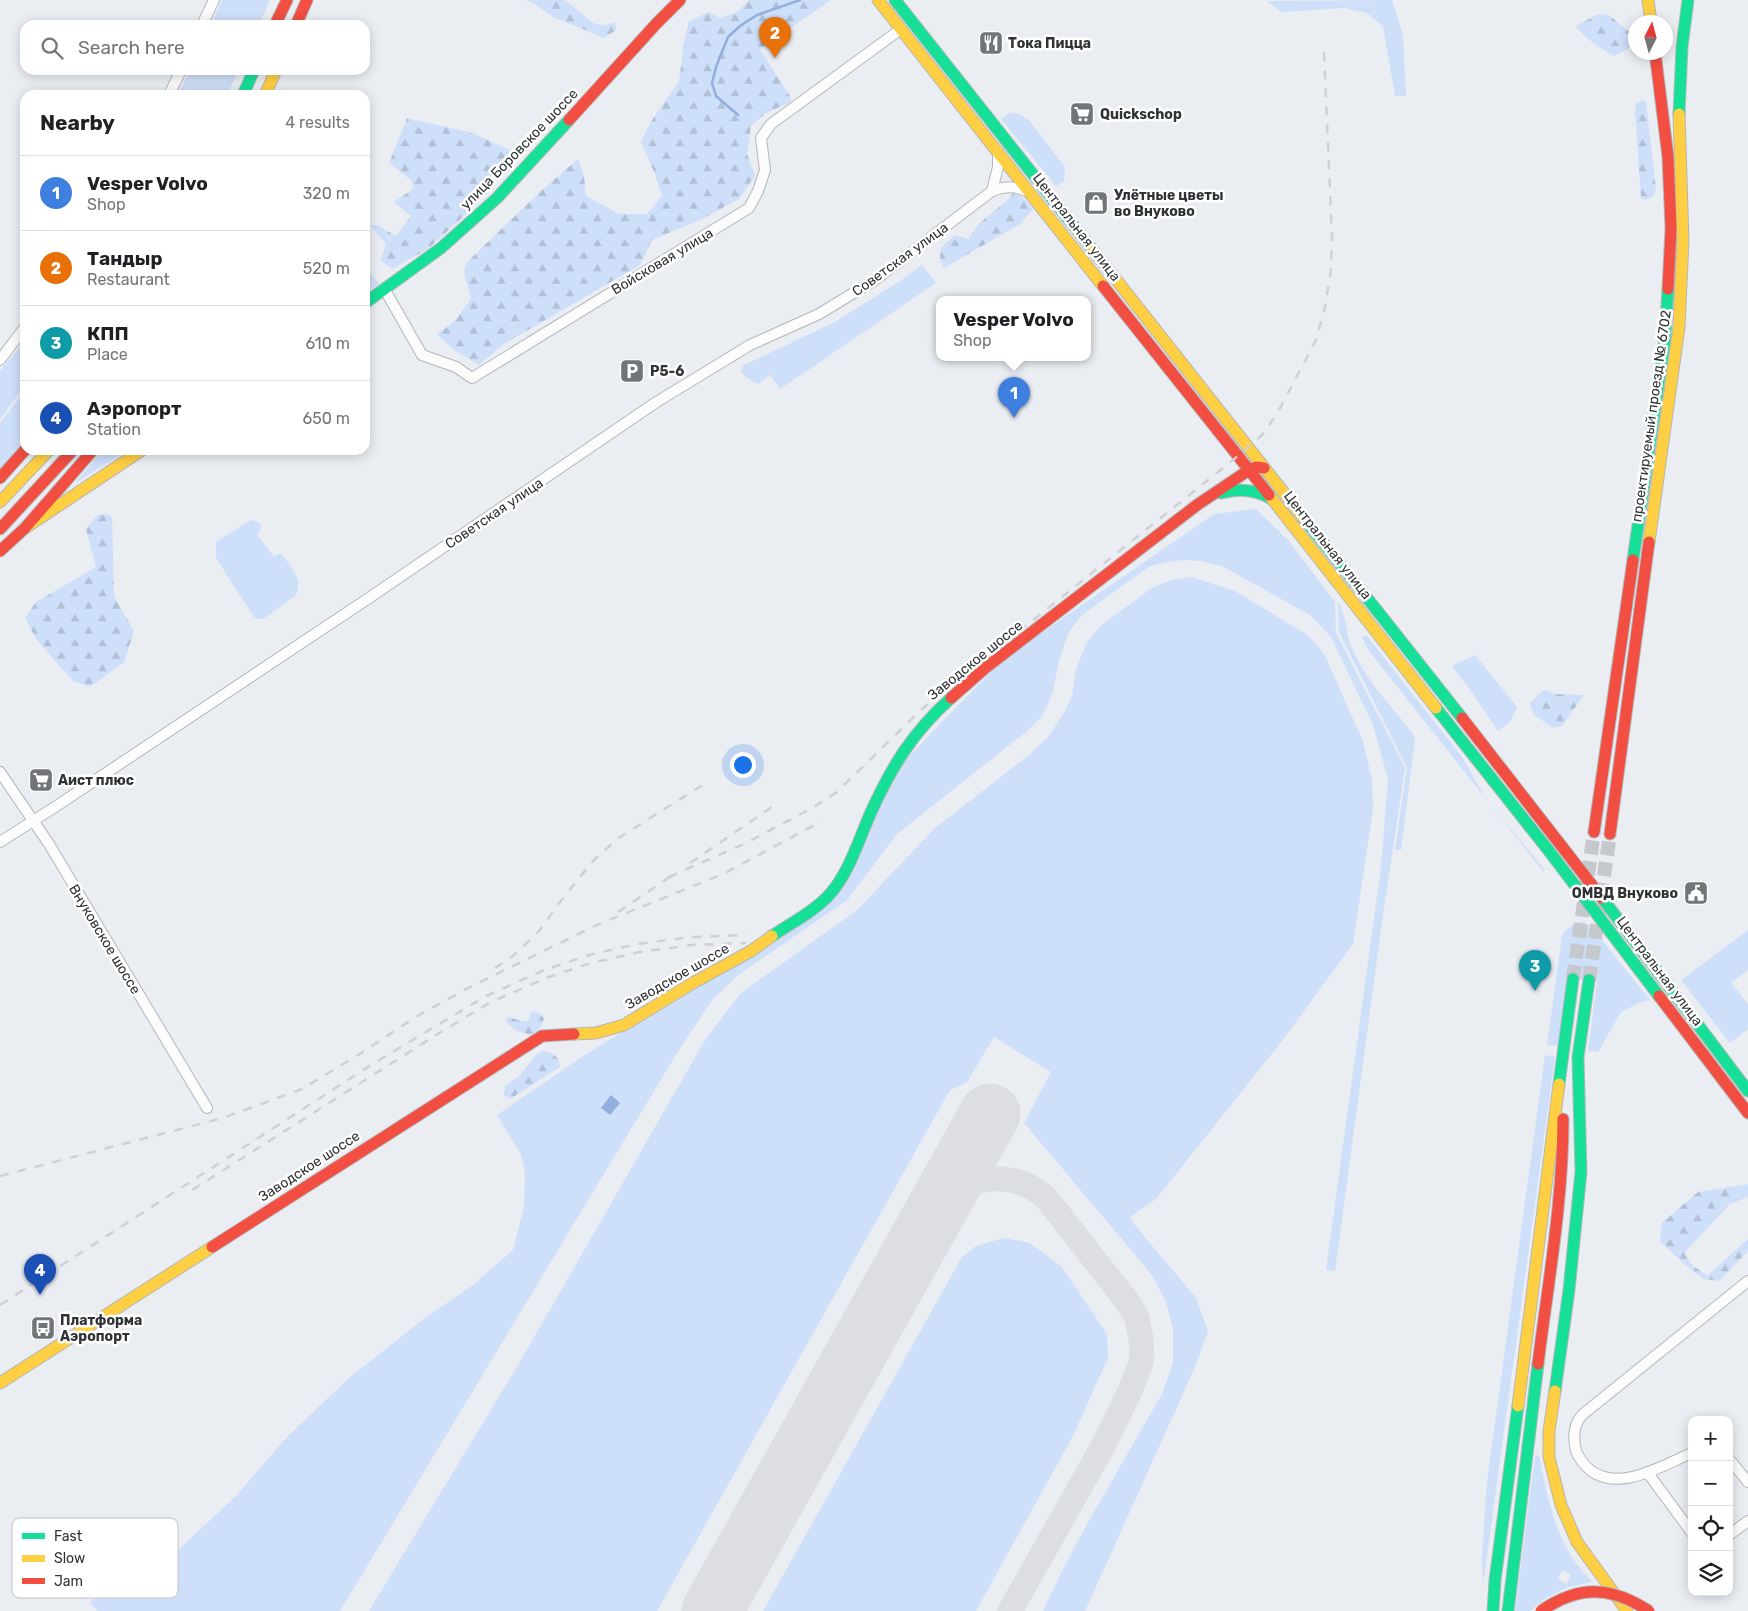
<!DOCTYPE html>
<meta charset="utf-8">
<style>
:root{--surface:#fff;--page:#f2f2f2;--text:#202124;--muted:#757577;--line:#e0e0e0;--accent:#717478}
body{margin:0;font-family:Rubik,sans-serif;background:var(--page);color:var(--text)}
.controls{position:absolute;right:15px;bottom:15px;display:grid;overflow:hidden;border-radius:10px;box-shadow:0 2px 12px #0003}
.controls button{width:45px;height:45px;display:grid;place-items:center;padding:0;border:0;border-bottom:1px solid var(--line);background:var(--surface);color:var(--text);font:25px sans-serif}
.compass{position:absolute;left:1628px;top:15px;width:45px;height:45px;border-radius:50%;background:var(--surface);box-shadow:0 2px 12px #0003;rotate:6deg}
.you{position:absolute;left:742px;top:764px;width:18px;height:18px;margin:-12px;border:4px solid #fff;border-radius:50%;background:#1a73e8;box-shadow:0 0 0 8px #1a73e833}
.badge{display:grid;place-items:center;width:32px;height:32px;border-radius:50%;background:var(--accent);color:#fff;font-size:16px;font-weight:700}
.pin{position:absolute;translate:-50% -41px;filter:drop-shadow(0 1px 2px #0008)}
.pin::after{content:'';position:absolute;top:26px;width:18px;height:15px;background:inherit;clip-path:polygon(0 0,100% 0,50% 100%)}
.popup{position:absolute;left:936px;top:296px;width:155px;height:65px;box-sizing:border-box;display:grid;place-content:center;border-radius:10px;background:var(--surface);filter:drop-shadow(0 1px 4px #0005);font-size:16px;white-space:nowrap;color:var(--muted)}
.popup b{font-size:19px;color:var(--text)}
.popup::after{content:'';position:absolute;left:50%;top:100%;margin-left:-10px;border:10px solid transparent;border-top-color:var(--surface)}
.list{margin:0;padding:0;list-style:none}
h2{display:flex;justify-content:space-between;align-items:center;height:65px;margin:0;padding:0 20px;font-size:21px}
h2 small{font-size:16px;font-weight:400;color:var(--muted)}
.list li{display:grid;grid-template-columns:32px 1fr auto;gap:15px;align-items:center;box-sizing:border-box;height:75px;padding:0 20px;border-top:1px solid var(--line)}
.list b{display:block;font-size:19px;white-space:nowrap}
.list p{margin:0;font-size:16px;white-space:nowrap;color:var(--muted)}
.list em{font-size:16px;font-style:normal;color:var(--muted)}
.icon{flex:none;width:28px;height:28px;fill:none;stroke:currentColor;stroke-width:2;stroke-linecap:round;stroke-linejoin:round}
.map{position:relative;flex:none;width:1748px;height:1611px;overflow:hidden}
.search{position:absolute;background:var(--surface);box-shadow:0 2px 12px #0003;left:20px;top:20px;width:350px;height:55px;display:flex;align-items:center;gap:12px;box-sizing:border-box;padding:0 18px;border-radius:15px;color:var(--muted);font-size:19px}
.panel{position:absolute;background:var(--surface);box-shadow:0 2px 12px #0003;left:20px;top:90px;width:350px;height:365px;border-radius:15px}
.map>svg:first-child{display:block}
</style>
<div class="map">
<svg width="1748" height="1611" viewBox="0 0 1748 1611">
<defs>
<pattern id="forest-firs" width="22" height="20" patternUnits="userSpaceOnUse" patternTransform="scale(1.25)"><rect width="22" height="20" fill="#cedff9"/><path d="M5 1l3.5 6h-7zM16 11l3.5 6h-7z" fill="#b1c0d6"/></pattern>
</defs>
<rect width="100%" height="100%" fill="#eaedf2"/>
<g fill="#cedff9">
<path d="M222,0H270L259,25H211Z"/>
<path d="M1392,0L1403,35L1406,96H1395L1383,26L1367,13L1344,8L1281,12L1267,1Z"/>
<path d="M190,70H239L227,95H178Z"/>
<path d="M1009,113L1020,114L1029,120L1065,167L1064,181L1056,186L1001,119Z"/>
<path d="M922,265L936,283L780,389L770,375L758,384L747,378L741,372L742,366L833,323L900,281Z"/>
<path d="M25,341V385L0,419V371Z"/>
<path d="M25,391V442L0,468V423Z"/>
<path d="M103,450H128L74,484Z"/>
<path d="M1256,509L1289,541L1335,602L1336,633L1405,768L1383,915L1335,1271L1326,1270L1381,867L1388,779L1373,725L1331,637L1310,615L1222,566L1200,561L1184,560L1166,562L1150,566L1082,615L1069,632L1059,660L1053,692L1047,706L1041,717L1026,732L897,834L847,900L738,975L713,999L677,1053L340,1611H98L89,1602L175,1553L236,1496L287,1437L349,1378L425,1318L473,1285L513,1250L524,1207L525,1172L521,1154L497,1115L583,1056L750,955L831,898L874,815L906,759L992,671L1027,643L1214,514Z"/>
<path d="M251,520L256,521L261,524V530L257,534L274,557L281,553C290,566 304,579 296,595L263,619H258L254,617L216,558V542Z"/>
<path d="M1192,577L1235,591L1309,636L1324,654L1363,741L1372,780L1373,809L1353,944L1282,1041L1156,1199L1130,1217L1134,1224L1196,1298L1208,1331L1196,1365L1085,1611H1043L1065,1565L1091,1517L1162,1394L1173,1363V1329L1166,1302L1152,1275L1024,1123L1051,1072L994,1037L967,1082L950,1090L657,1611H369L521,1360L705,1040L741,993L857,910L935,828L1029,755L1049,736L1065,711L1072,696L1076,669L1086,644L1099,627L1152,588L1171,580Z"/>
<path d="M1338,602C1348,618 1345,636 1354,653C1368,683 1393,708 1413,734L1415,739L1401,850H1395L1407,768L1339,632Z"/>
<path d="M1366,635L1462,757L1486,799L1545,870L1543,871L1369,651L1362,637Z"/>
<path d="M1475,655L1517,707L1511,721L1498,731L1473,694L1452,666Z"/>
<path d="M1577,922H1584L1594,930L1650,1000L1641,1002L1621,1012L1598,1052L1588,1051L1597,982L1568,978L1558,1046L1547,1045L1562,936L1567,929Z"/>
<path d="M1748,930V970L1731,983L1748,1004V1029L1730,1043L1681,980Z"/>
<path d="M1545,1055L1555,1057L1483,1585L1482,1558L1487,1482Z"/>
<path d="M1004,1238L1030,1243L1062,1267L1107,1334L1108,1358L1072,1438L976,1611H763L962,1257L976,1246Z"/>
<path d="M1539,1455C1548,1500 1557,1550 1593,1582L1568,1587L1566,1584L1571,1574L1562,1570L1558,1579L1565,1583L1567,1587L1543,1600L1530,1611H1515L1535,1456Z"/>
</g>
<g fill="url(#forest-firs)">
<path d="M525,0H565L593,23L603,26L615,22L616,30L604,38L553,17L533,3Z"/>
<path d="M749,0H831L760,49L790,96L791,102L766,113L751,126L747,154L755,176L739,199L702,219L652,240L640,265L504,344L479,365L454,350L437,334L455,321L471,299L464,273L466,263L543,189L578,159L584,176L586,196L619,214H647L662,196L655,174L641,142L650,123L679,81L684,42L689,21L709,12L720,18L739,11Z"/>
<path d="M1598,14L1609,15L1633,35V46L1614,56C1600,48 1585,39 1576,26Z"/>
<path d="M1642,100L1646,102L1656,189L1653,197L1645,200L1641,198L1635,110L1636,103Z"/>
<path d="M407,118L472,133L519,154L466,214L428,249L392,269L380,260L386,244L370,225L379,226L396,236L411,216L394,202L413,189L412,181L389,163Z"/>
<path d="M1013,193C1022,193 1028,203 1033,209L1020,224L944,268L940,259L941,248L955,235L969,239C981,215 999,212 1013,193Z"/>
<path d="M365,269L379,283L365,294Z"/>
<path d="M108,514L112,518L114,597L134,631L124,662L90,687L73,681L36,639L25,618L36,602L96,567L86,529L98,515Z"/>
<path d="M1544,690L1555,694L1584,695L1562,726L1553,728L1533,714L1530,703Z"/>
<path d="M535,1012L541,1014L544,1019C541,1027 539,1031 531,1035L515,1030L506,1022L507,1017C514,1018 522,1022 528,1021L531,1013Z"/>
<path d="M543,1051C552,1053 560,1056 560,1067L510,1099L504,1095L505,1086L519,1076L537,1054Z"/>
<path d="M1748,1184V1197L1730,1204L1684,1253L1691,1264L1707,1276L1748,1239V1251L1719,1281L1703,1279L1682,1262L1660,1241L1662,1223L1698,1192Z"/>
</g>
<path fill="#91aedc" d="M611,1095L620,1103L610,1115L601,1108Z"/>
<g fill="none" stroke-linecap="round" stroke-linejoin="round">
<path stroke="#91aedc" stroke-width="2.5" d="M738,115L716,96L712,83L716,67L728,37L740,26L757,15L800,0"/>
<path stroke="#dcdee2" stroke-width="25" d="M936,1213C942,1207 948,1199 954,1194C982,1171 1022,1175 1047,1199L1126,1300L1137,1317L1141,1339L1142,1355L1140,1365L1130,1391L1102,1448L1010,1611"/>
<path stroke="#dcdee2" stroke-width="61" d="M712,1611L990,1114"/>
<g stroke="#c5c8cc" stroke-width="14" stroke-dasharray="14 7" stroke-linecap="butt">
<path d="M1573,979L1594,832"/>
<path d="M1589,980L1610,834"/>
</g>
<defs>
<g id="street">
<path d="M202,25L214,0"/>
<path d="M169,95L181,70"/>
<path d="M992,191L998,167V151"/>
<path d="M385,290L422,355L456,367L472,378L749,208L758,191L765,170L761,138L771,124L901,29"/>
<path d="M0,360L25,327"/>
<path d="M0,772L49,844L207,1108"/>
<path d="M0,842L55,807L369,598L655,403L750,345L819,314L875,280L992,191C1006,186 1015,186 1029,192"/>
<path d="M1692,1453C1663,1465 1619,1493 1590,1470C1584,1465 1579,1458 1576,1451C1573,1438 1573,1425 1582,1415L1748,1281"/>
<path d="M1729,1459L1748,1482"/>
<path d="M1647,1472L1692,1533"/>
<path d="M1729,1535L1748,1521"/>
</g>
<g id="fast">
<path d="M895,0L1092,249"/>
<path d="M243,95L254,70"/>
<path d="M1679,114L1682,47L1688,0"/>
<path d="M365,303L441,248L497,198L569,120"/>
<path d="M1221,493C1239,488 1254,489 1270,498"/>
<path d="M1303,517L1462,718"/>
<path d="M1633,560L1665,338L1668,289"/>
<path d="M1436,708L1549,851L1659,996"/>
<path d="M1602,898L1748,1091"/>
<path d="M772,936C791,923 815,911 830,894C850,871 859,839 871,812C892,766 913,732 951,698"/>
<path d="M1559,1084L1573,979"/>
<path d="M1555,1391L1569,1290L1581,1172L1578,1057L1589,980"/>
<path d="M1493,1611L1495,1580L1518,1406"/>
<path d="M1508,1611L1538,1364"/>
</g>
<g id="slow">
<path d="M878,0L1103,286"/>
<path d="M1648,0L1651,22"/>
<path d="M265,95L276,70"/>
<path d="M1092,249L1303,517"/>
<path d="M1269,495L1436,708"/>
<path d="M0,502L49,450"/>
<path d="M25,528L142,450"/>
<path d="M1649,542L1679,327L1683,241L1679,114"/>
<path d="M574,1034L596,1033L624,1025L691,984L751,951L772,936"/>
<path d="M0,1383L212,1247"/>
<path d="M1555,1391L1549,1431V1457L1561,1505L1577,1542L1627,1611"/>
<path d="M1518,1406L1559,1084"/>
</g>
<g id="jam">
<path d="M275,25L287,0"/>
<path d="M296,25L307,0"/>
<path d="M1655,52L1668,157L1671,228L1668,289"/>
<path d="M569,120L656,24L680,0"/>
<path d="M1103,286L1269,495"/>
<path d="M0,478L25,450"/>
<path d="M0,529L73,450"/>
<path d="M0,551L25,528L93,450"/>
<path d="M951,698L984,669L1197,505L1249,470L1256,467L1264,468"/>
<path d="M1462,718L1602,898"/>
<path d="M1594,832L1633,560"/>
<path d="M1610,834L1649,542"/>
<path d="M1659,996L1748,1113"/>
<path d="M212,1247L542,1036L574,1034"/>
<path d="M1538,1364C1548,1283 1563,1201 1563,1119"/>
</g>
</defs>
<use href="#street" stroke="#b4b7ba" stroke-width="12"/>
<use href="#fast" stroke="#b4b7ba" stroke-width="13"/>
<use href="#slow" stroke="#b4b7ba" stroke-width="13"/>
<use href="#jam" stroke="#b4b7ba" stroke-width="13"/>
<use href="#street" stroke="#fcfcfd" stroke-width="10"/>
<use href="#fast" stroke="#16e098" stroke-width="11"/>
<use href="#slow" stroke="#ffcf43" stroke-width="11"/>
<use href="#jam" stroke="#f24e42" stroke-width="11"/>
<g stroke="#cfd0d2" stroke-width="2.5" stroke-dasharray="9 9" stroke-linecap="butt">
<path d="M690,863L772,807"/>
<path d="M669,877L744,844L814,807L837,792L922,709L1233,460L1263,434L1278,412L1316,340L1325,307L1331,270L1332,238L1324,52"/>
<path d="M618,912L674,874"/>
<path d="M495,968L513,956L539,931L560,902L592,862L617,839L709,781"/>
<path d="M0,1176L223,1118L302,1089L366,1050L414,1018L466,989L599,924L723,874L822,821"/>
<path d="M192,1190L436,1035L489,1003L546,978L591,963L640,952L692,945L746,943"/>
<path d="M0,1305L371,1065L486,996L542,971L589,955L637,944L692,937L747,935"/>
</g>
<defs>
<path id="jam-bridge" d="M1541,1611C1579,1585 1611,1586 1649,1611"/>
</defs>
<use href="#jam-bridge" stroke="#b4b7ba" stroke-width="13" stroke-linecap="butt"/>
<use href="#jam-bridge" stroke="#f24e42" stroke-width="11"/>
</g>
<defs>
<symbol id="restaurant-square" viewBox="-11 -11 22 22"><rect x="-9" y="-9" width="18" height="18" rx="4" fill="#717478" stroke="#fff"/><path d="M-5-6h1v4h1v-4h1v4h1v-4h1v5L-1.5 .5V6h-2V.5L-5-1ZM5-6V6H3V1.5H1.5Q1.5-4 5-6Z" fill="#fff"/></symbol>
<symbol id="supermarket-square" viewBox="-11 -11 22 22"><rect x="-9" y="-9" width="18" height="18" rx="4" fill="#717478" stroke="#fff"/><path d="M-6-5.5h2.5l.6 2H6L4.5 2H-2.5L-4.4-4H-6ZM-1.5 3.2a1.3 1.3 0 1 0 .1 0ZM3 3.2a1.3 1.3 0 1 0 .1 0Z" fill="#fff"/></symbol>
<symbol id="shop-square" viewBox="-11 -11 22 22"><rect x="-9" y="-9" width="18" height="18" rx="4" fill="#717478" stroke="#fff"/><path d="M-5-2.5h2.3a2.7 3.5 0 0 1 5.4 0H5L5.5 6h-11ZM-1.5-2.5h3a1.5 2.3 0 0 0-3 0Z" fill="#fff"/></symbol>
<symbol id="parking-square" viewBox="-11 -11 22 22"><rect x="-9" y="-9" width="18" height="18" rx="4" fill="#717478" stroke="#fff"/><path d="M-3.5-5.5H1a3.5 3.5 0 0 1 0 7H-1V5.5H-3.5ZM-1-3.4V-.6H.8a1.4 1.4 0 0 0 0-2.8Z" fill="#fff"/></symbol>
<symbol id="civic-square" viewBox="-11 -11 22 22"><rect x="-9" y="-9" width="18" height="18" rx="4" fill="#717478" stroke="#fff"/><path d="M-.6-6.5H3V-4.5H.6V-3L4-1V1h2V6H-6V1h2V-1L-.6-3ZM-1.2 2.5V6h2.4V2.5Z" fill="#fff"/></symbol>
<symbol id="bus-square" viewBox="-11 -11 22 22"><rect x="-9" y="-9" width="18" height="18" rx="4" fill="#717478" stroke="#fff"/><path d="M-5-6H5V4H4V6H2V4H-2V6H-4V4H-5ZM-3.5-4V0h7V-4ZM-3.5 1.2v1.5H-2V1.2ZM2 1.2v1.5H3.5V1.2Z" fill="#fff"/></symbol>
</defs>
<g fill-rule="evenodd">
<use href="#restaurant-square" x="977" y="29" width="28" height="28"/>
<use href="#supermarket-square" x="1068" y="100" width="28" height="28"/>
<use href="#shop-square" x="1082" y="189" width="28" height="28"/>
<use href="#parking-square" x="618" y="357" width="28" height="28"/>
<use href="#supermarket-square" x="27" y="766" width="28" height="28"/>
<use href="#civic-square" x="1682" y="879" width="28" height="28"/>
<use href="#bus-square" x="29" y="1314" width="28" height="28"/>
</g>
<g text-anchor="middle" stroke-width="5" stroke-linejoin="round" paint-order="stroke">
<g font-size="14" font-weight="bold" fill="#303336" stroke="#fff" text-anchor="start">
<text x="1008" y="48">Тока Пицца</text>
<text x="1100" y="119">Quickschop</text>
<text x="1114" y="200">Улётные цветы<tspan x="1114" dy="16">во Внуково</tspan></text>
<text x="650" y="376">Р5-6</text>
<text x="58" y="785">Аист плюс</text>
<text x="1678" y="898" text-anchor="end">ОМВД Внуково</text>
<text x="60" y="1325">Платформа<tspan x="60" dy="16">Аэропорт</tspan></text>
</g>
<g font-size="14" fill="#303336" stroke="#fff">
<text transform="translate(519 149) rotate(-46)" y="5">улица Боровское шоссе</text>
<text transform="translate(1077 227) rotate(52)" y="5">Центральная улица</text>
<text transform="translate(900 259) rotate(-36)" y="5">Советская улица</text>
<text transform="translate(662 261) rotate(-31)" y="5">Войсковая улица</text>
<text transform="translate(1651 416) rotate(-82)" y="5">проектируемый проезд № 6702</text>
<text transform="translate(494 513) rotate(-34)" y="5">Советская улица</text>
<text transform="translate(1328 545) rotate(52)" y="5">Центральная улица</text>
<text transform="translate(975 660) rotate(-39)" y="5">Заводское шоссе</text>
<text transform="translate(105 939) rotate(59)" y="5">Внуковское шоссе</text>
<text transform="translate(1660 971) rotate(53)" y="5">Центральная улица</text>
<text transform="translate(677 976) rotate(-30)" y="5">Заводское шоссе</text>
<text transform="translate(309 1166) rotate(-33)" y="5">Заводское шоссе</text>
</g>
</g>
<rect x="12" y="1518" width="166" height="80" rx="8" fill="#fff" stroke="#c1c2c3" stroke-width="1"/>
<rect x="22" y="1533" width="23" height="6" fill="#16e098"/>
<rect x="22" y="1555" width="23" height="7" fill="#ffcf43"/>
<rect x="22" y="1578" width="23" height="6" fill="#f24e42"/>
<g font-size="14" fill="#303336">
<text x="54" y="1541">Fast</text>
<text x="54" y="1563">Slow</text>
<text x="54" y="1586">Jam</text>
</g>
</svg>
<div class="controls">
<button>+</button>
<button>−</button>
<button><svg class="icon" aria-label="locate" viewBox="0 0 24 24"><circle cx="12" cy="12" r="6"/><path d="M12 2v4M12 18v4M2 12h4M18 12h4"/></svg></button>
<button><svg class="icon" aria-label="layers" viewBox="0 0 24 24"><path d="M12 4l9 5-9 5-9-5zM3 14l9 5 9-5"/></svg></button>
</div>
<svg class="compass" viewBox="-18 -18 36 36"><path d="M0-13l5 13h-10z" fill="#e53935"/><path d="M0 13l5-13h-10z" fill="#757577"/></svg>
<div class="you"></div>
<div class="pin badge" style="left:1014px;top:418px;background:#3f7fe0">1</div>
<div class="popup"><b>Vesper Volvo</b>Shop</div>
<div class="pin badge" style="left:775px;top:58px;background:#e8710a">2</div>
<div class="pin badge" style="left:1535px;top:991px;background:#0f9aa8">3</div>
<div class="pin badge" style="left:40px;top:1295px;background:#1a4fb4">4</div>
<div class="search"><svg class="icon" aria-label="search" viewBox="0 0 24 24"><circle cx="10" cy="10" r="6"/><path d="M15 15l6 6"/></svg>Search here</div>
<section class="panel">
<h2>Nearby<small>4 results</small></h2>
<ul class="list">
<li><span class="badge" style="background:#3f7fe0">1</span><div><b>Vesper Volvo</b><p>Shop</p></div><em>320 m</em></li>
<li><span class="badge" style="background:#e8710a">2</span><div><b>Тандыр</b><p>Restaurant</p></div><em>520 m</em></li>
<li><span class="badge" style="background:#0f9aa8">3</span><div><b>КПП</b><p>Place</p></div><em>610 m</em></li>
<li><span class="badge" style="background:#1a4fb4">4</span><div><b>Аэропорт</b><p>Station</p></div><em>650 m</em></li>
</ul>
</section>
</div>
